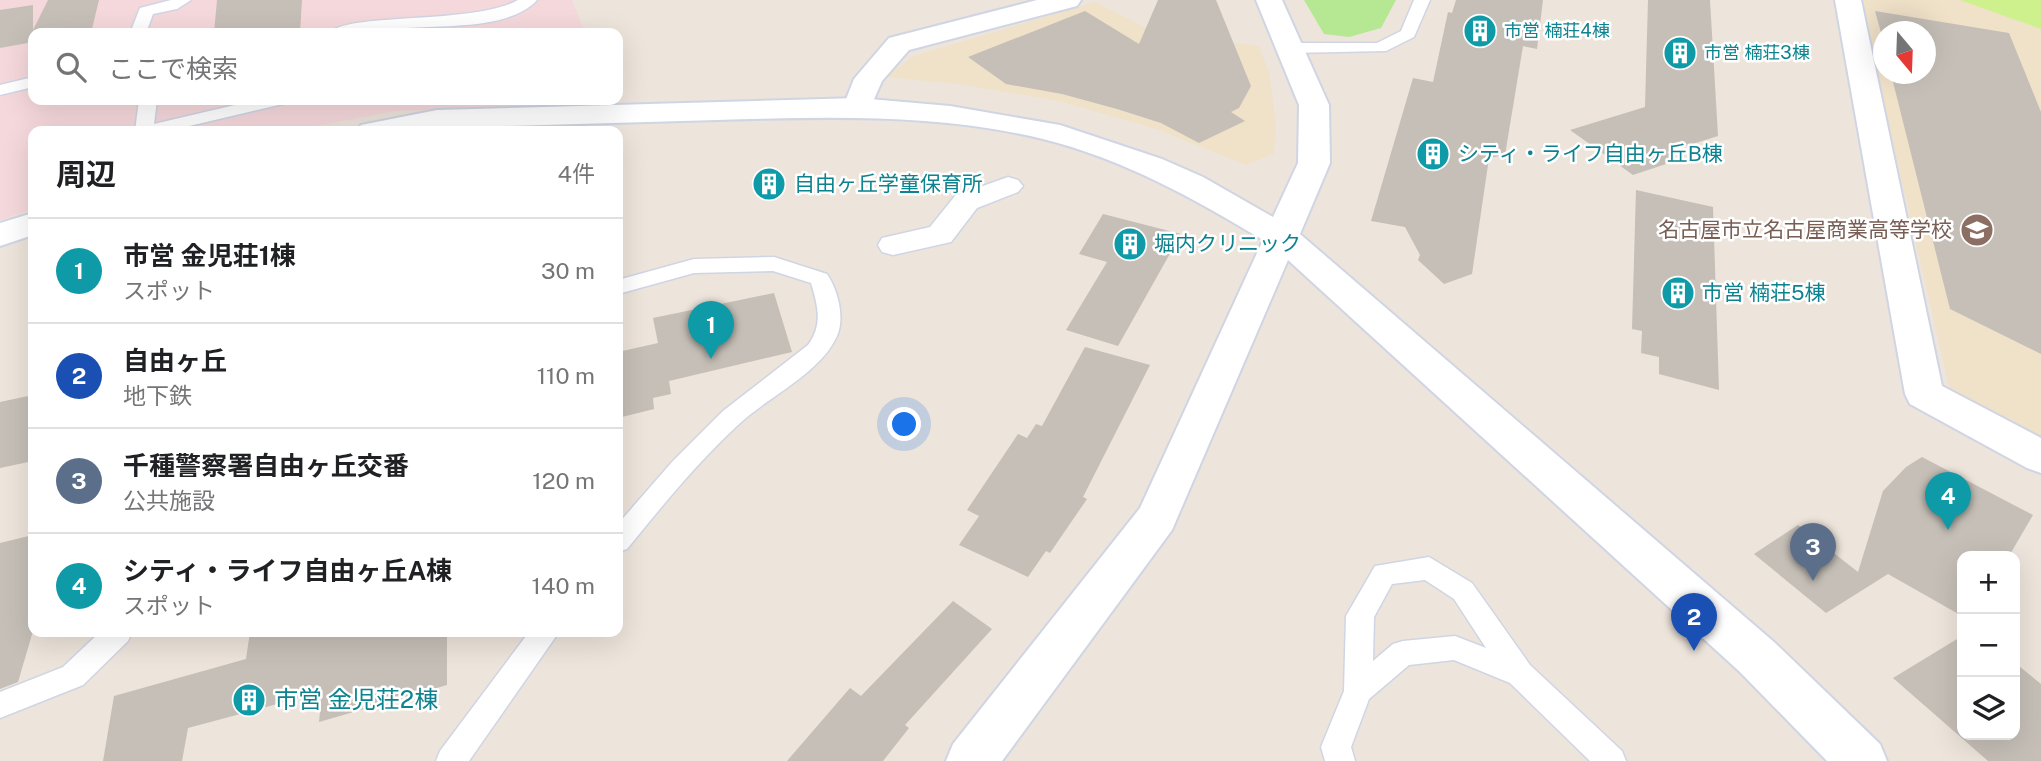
<!DOCTYPE html>
<html lang="ja">
<meta charset="utf-8">
<style>
:root{--surface:#fff;--page:#f2f2f2;--text:#202124;--muted:#757577;--line:#e0e0e0;--accent:#ea580c}
body{margin:0;font-family:"Public Sans","Noto Sans JP",sans-serif;background:var(--page);color:var(--text)}
.controls{position:absolute;right:21px;bottom:21px;display:grid;overflow:hidden;border-radius:14px;box-shadow:0 7px 28px #0002}
.controls button{width:63px;height:63px;display:grid;place-items:center;padding:0;border:0;border-bottom:2px solid var(--line);background:var(--surface);color:var(--text);font:35px sans-serif}
.compass{position:absolute;left:1873px;top:21px;width:63px;height:63px;border-radius:50%;background:var(--surface);box-shadow:0 7px 28px #0002;rotate:161deg}
.you{position:absolute;left:905px;top:425px;width:24px;height:24px;margin:-18px;border:5px solid #fff;border-radius:50%;background:#1a73e8;box-shadow:0 0 0 10px #1a73e833}
.badge{display:grid;place-items:center;width:46px;height:46px;border-radius:50%;background:var(--accent);color:#fff;font-size:23px;font-weight:700}
.pin{position:absolute;translate:-50% -58px;filter:drop-shadow(0 2px 4px #0008)}
.pin::after{content:'';position:absolute;top:37px;width:24px;height:21px;background:inherit;clip-path:polygon(0 0,100% 0,50% 100%)}
.list{margin:0;padding:0;list-style:none}
h2{display:flex;justify-content:space-between;align-items:center;height:91px;margin:0;padding:0 28px;font-size:30px}
h2 small{font-size:23px;font-weight:400;color:var(--muted)}
.list li{display:grid;grid-template-columns:46px 1fr auto;gap:21px;align-items:center;box-sizing:border-box;height:105px;padding:0 28px;border-top:2px solid var(--line)}
.list b{display:block;font-size:26px;white-space:nowrap}
.list p{margin:0;font-size:23px;white-space:nowrap;color:var(--muted)}
.list em{font-size:23px;font-style:normal;color:var(--muted)}
.icon{flex:none;width:38px;height:38px;fill:none;stroke:currentColor;stroke-width:2;stroke-linecap:round;stroke-linejoin:round}
.map{position:relative;flex:none;width:2041px;height:761px;overflow:hidden}
.search{position:absolute;background:var(--surface);box-shadow:0 7px 28px #0002;left:28px;top:28px;width:595px;height:77px;display:flex;align-items:center;gap:18px;box-sizing:border-box;padding:0 24px;border-radius:14px;color:var(--muted);font-size:26px}
.panel{position:absolute;background:var(--surface);box-shadow:0 7px 28px #0002;left:28px;top:126px;width:595px;height:511px;border-radius:14px}
.map>svg:first-child{display:block}
</style>
<div class="map">
<svg width="2041" height="761" viewBox="0 0 2041 761">
<rect width="100%" height="100%" fill="#ede4db"/>
<g fill="#f0e1c9" fill-rule="evenodd">
<path d="M1860,0H2041V447L1970,411L1949,386ZM1884,32H1926V74H1884Z"/>
<path d="M1095,2L1158,34L1259,46L1269,73L1276,124L1274,154L1246,165L1156,129L1063,102L959,84L885,77L914,56Z"/>
</g>
<path fill="#f5d8db" d="M0,0H572L585,33H33V100H611L613,104L396,111L290,131H33V209L0,220Z"/>
<path fill="#b6e893" d="M1304,0H1396L1381,28L1349,37L1324,34Z"/>
<path fill="#cef18e" d="M1960,0H2041V29Z"/>
<g fill="#c5bfb7">
<path d="M48,0H99L91,33H33V42L0,48V10L33,5V30Z"/>
<path d="M217,0H302L300,33H214Z"/>
<path d="M1158,0H1216L1251,86L1239,108L1231,112L1245,121L1199,143L1161,123L1117,109L1062,94L1006,84L968,57L1085,11L1139,44Z"/>
<path d="M1456,0H1543L1537,49L1523,46L1505,155L1489,158L1472,274L1444,284L1418,260L1420,255L1405,227L1371,221L1413,78L1433,82L1448,12L1452,13Z"/>
<path d="M1648,0H1710L1718,136L1667,152L1678,160L1633,175L1570,130L1645,107Z"/>
<path d="M1875,11L2009,33L2041,112V354L1950,309L1891,74H1926V32H1884V43Z"/>
<path d="M1636,190L1713,207L1719,390L1659,374V357L1641,353L1642,331L1632,329Z"/>
<path d="M1103,214L1181,234L1118,346L1066,330L1107,262L1079,254Z"/>
<path d="M774,293L792,352L669,381L671,394L653,398L654,409L618,418V352L658,343L653,318Z"/>
<path d="M1085,347L1150,365L1083,497L1087,499L1050,553L1046,551L1028,577L959,545L979,516L967,510L1018,434L1027,438L1036,424L1042,426Z"/>
<path d="M33,395V461L0,468V402Z"/>
<path d="M1922,457L2033,515L2009,556H1962V616L1888,574L1826,613L1754,554L1798,525L1858,572L1883,491L1906,467Z"/>
<path d="M33,535V631L18,682L0,689V543Z"/>
<path d="M953,601L992,629L905,725L909,728L883,761H787L850,688L861,696Z"/>
<path d="M250,632H447V685L319,722L322,692L188,728L182,761H103L114,696L246,659Z"/>
<path d="M1962,636V735H2015V669L2019,666L2041,684V761H1988L1893,678Z"/>
</g>
<g fill="none" stroke-linecap="round" stroke-linejoin="round">
<defs>
<g id="service">
<path d="M171,0H191L177,9L153,14L146,33H130L140,8Z"/>
<path d="M518,0H537C510,30 442,25 405,28C380,30 355,34 329,33C350,12 475,25 518,0Z"/>
<path d="M1414,0H1430L1414,37L1386,51L1290,53L1282,48L1290,43H1377L1401,31Z"/>
<path d="M33,77V87L0,95V85Z"/>
<path d="M139,100H157L154,124L256,100H286L283,104L168,131H135Z"/>
<path d="M774,257L827,274C838,290 845,318 837,336C820,374 767,397 738,425C697,463 662,506 627,549L618,552V524L672,462L723,411L808,345C823,325 818,306 811,283L773,271L694,273L618,294V280L694,259Z"/>
<path d="M1429,557L1472,583L1530,665L1622,751L1626,761H1590L1510,683L1454,660L1409,665L1369,699L1351,747L1355,761H1325L1321,747L1344,691L1346,616L1375,566ZM1425,580L1454,599L1486,648L1455,636L1403,641L1393,644L1373,661L1374,617L1392,584Z"/>
<path d="M100,632H132L128,641L83,685L0,718V692L63,667Z"/>
<path d="M529,632H559L469,761H436L440,751Z"/>
</g>
<path id="pedestrian" d="M1008,177L1018,180L1023,186L1018,192L977,208L951,242L893,255L882,252L878,245L882,238L930,227L955,196Z"/>
<g id="minor">
<path d="M1037,0H1081L1077,6L909,50L882,81L868,113L858,116L848,113L843,107L854,79L889,38Z"/>
<path d="M1835,0H1861L1942,386L2041,438V473L2027,468L1910,404L1905,394Z"/>
</g>
<g id="tertiary">
<path d="M1256,0H1282L1329,105L1330,163L1300,234L1774,642L1880,744L1887,761H1827L1740,672L1288,260L1172,530L1002,761H946L953,744L1140,508L1263,240C1193,198 1123,159 1043,139C936,113 826,117 717,120C624,123 530,125 437,128L420,131H357L361,125L437,110L858,98L950,106L1060,125L1162,159L1203,177L1273,217L1298,163L1299,105Z"/>
<path d="M33,213V235L0,246V223Z"/>
</g>
</defs>
<use href="#service" stroke="#d0d5e4" stroke-width="3"/>
<use href="#pedestrian" stroke="#d0d5e4" stroke-width="3"/>
<use href="#minor" stroke="#d0d5e4" stroke-width="4"/>
<use href="#tertiary" stroke="#d0d5e4" stroke-width="4"/>
<use href="#service" fill="#fff" fill-rule="evenodd"/>
<use href="#pedestrian" fill="#fff" fill-rule="evenodd"/>
<use href="#minor" fill="#fff" fill-rule="evenodd"/>
<use href="#tertiary" fill="#fff" fill-rule="evenodd"/>
</g>
<defs>
<symbol id="building-disc" viewBox="-11 -11 22 22"><circle r="9.5" fill="#0f9aa8" stroke="#fff"/><path d="M-4-6H4V6H1V3H-1V6H-4ZM-2.5-4.3h1.7v1.8h-1.7ZM.8-4.3h1.7v1.8H.8ZM-2.5-1h1.7V.8h-1.7ZM.8-1h1.7V.8H.8Z" fill="#fff"/></symbol>
<symbol id="school-disc" viewBox="-11 -11 22 22"><circle r="9.5" fill="#8d6e63" stroke="#fff"/><path d="M0-5L7-2L0 1L-7-2ZM-4 1L0 2.5L4 1V4Q0 6-4 4Z" fill="#fff"/></symbol>
</defs>
<g fill-rule="evenodd">
<use href="#building-disc" x="1461" y="12" width="38" height="38"/>
<use href="#building-disc" x="1661" y="34" width="38" height="38"/>
<use href="#building-disc" x="1414" y="135" width="38" height="38"/>
<use href="#building-disc" x="750" y="165" width="38" height="38"/>
<use href="#school-disc" x="1958" y="211" width="38" height="38"/>
<use href="#building-disc" x="1111" y="225" width="38" height="38"/>
<use href="#building-disc" x="1659" y="274" width="38" height="38"/>
<use href="#building-disc" x="230" y="681" width="38" height="38"/>
</g>
<g text-anchor="middle" stroke-width="5" stroke-linejoin="round" paint-order="stroke">
<g font-size="18" fill="#0d838f" stroke="#fff" text-anchor="start">
<text x="1504" y="37">市営 楠荘4棟</text>
<text x="1704" y="59">市営 楠荘3棟</text>
</g>
<g font-size="21" fill="#0d838f" stroke="#fff" text-anchor="start">
<text x="1458" y="161">シティ・ライフ自由ヶ丘B棟</text>
<text x="794" y="191">自由ヶ丘学童保育所</text>
<text x="1154" y="251">堀内クリニック</text>
<text x="1702" y="300">市営 楠荘5棟</text>
</g>
<g font-size="21" fill="#785e54" stroke="#fff" text-anchor="end">
<text x="1952" y="237">名古屋市立名古屋商業高等学校</text>
</g>
<g font-size="24" fill="#0d838f" stroke="#fff" text-anchor="start">
<text x="274" y="708">市営 金児荘2棟</text>
</g>
</g>
</svg>
<div class="controls">
<button>+</button>
<button>−</button>
<button><svg class="icon" aria-label="layers" viewBox="0 0 24 24"><path d="M12 4l9 5-9 5-9-5zM3 14l9 5 9-5"/></svg></button>
</div>
<svg class="compass" viewBox="-18 -18 36 36"><path d="M0-13l5 13h-10z" fill="#e53935"/><path d="M0 13l5-13h-10z" fill="#757577"/></svg>
<div class="you"></div>
<div class="pin badge" style="left:711px;top:359px;background:#0f9aa8">1</div>
<div class="pin badge" style="left:1694px;top:651px;background:#1a4fb4">2</div>
<div class="pin badge" style="left:1813px;top:581px;background:#5c6f8a">3</div>
<div class="pin badge" style="left:1948px;top:530px;background:#0f9aa8">4</div>
<div class="search"><svg class="icon" aria-label="search" viewBox="0 0 24 24"><circle cx="10" cy="10" r="6"/><path d="M15 15l6 6"/></svg>ここで検索</div>
<section class="panel">
<h2>周辺<small>4件</small></h2>
<ul class="list">
<li><span class="badge" style="background:#0f9aa8">1</span><div><b>市営 金児荘1棟</b><p>スポット</p></div><em>30 m</em></li>
<li><span class="badge" style="background:#1a4fb4">2</span><div><b>自由ヶ丘</b><p>地下鉄</p></div><em>110 m</em></li>
<li><span class="badge" style="background:#5c6f8a">3</span><div><b>千種警察署自由ヶ丘交番</b><p>公共施設</p></div><em>120 m</em></li>
<li><span class="badge" style="background:#0f9aa8">4</span><div><b>シティ・ライフ自由ヶ丘A棟</b><p>スポット</p></div><em>140 m</em></li>
</ul>
</section>
</div>
